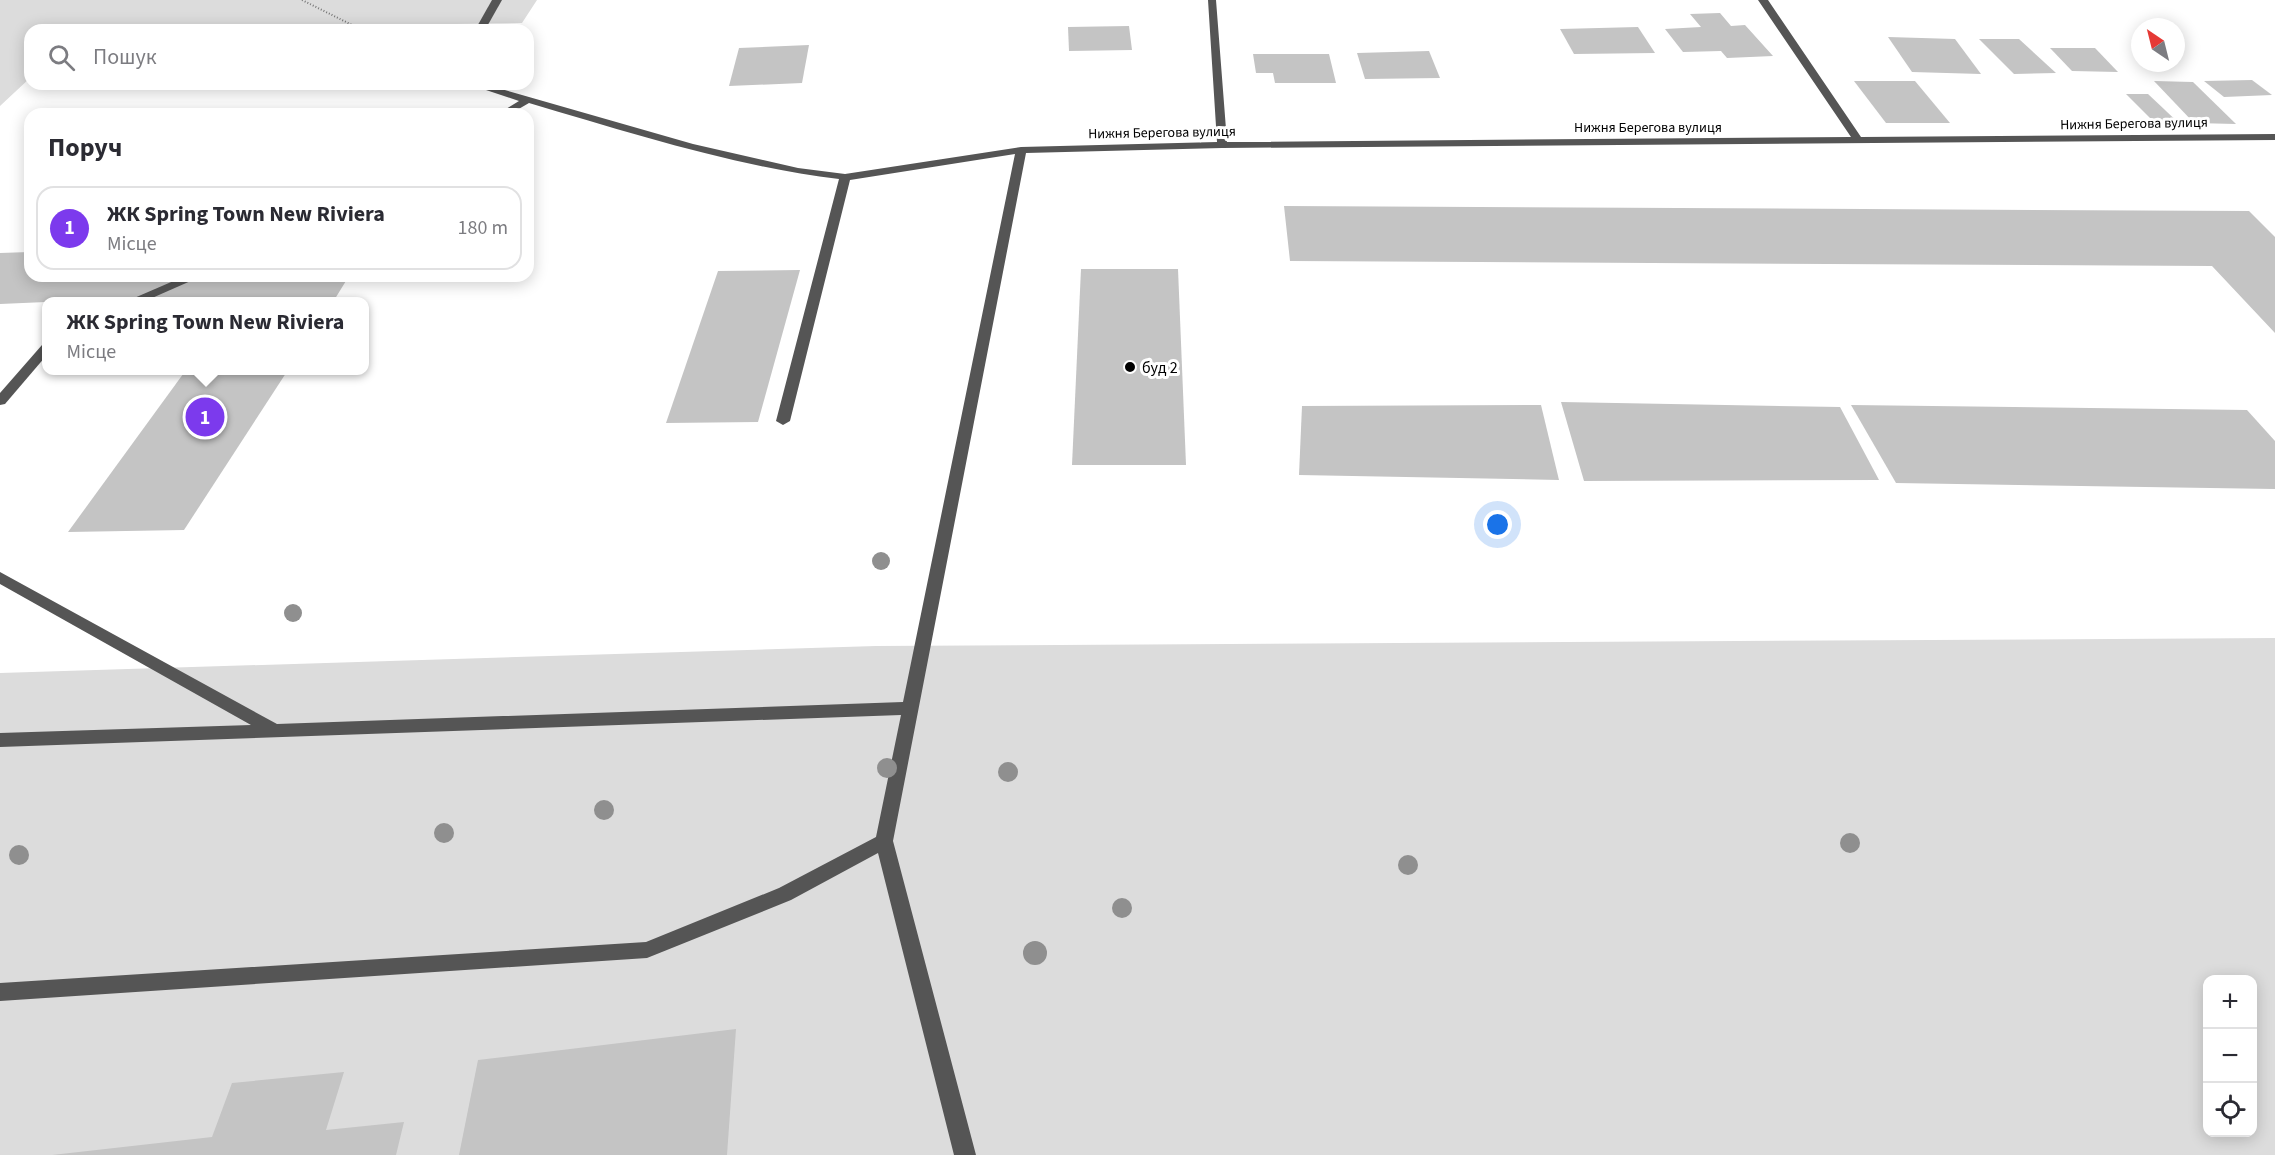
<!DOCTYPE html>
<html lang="uk">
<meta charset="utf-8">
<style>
:root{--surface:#fff;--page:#f7f7f7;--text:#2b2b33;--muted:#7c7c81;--line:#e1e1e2;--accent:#7c3aed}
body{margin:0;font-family:"Source Sans 3",sans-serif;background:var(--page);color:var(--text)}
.controls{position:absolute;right:18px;bottom:18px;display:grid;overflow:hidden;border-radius:12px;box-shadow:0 3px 15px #0003}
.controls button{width:54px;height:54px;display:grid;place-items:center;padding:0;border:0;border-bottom:2px solid var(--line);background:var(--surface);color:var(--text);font:30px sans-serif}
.compass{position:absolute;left:2131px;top:18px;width:54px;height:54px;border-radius:50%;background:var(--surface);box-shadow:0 3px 15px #0003;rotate:325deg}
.you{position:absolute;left:1498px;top:525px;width:21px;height:21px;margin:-15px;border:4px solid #fff;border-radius:50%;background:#1a73e8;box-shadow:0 0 0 9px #1a73e833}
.badge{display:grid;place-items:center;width:39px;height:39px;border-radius:50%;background:var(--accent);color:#fff;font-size:20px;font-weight:700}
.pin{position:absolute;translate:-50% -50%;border:3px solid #fff;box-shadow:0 2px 6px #0006}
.popup{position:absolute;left:42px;top:297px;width:327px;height:78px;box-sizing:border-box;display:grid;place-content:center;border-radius:12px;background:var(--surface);filter:drop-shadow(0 2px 4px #0005);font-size:20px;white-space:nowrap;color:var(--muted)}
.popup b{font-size:22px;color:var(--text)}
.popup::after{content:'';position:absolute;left:50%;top:100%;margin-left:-12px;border:12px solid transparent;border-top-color:var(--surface)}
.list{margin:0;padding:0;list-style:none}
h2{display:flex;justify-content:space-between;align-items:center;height:78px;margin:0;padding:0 24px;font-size:26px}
h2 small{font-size:20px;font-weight:400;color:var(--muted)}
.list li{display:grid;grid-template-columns:39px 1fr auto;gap:18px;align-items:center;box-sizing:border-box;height:84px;margin:0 12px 12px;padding:0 12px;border:2px solid var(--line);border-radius:18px}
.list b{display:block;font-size:22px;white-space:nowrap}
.list p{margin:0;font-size:20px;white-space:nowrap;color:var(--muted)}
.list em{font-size:20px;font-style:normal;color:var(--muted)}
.icon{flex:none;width:33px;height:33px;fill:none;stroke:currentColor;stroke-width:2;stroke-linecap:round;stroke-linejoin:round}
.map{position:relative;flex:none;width:2275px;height:1155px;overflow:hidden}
.search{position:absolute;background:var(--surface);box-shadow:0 3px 15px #0003;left:24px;top:24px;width:510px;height:66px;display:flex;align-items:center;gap:15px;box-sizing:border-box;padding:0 21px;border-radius:18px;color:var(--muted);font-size:22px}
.panel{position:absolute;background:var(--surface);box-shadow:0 3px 15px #0003;left:24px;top:108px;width:510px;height:174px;border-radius:18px}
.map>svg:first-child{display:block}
</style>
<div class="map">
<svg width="2275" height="1155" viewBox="0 0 2275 1155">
<rect width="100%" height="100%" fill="#fff"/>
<g fill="#dcdcdc" fill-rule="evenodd">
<path d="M0,0H537L522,23L30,30V78L0,106Z"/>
<path d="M2275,638V1155H0V673L876,646ZM2208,980H2252V1132H2208Z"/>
</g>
<g fill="#c4c4c4">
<path d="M1720,13L1731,26L1745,25L1773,56L1727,58L1721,51L1683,52L1665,29L1701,27L1690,14Z"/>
<path d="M1129,26L1132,50L1069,51L1068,27Z"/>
<path d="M1638,27L1655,53L1574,54L1560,29Z"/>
<path d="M1888,37L1955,39L1981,74L1912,72Z"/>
<path d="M1979,39H2019L2056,73L2014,74Z"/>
<path d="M809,45L802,83L729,86L739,48Z"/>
<path d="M2050,48H2095L2118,72L2072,71Z"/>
<path d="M1429,51L1440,78L1365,79L1357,53Z"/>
<path d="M1253,54H1329L1336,83H1275L1273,73H1256Z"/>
<path d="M2252,80L2272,95L2224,97L2204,81Z"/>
<path d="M1854,81H1915L1950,123H1886Z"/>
<path d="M2154,81L2193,82L2236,124L2194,123Z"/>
<path d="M2126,94H2148L2183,127L2160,128Z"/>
<path d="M1284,206L2249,211L2275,237V333L2212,266L1290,261Z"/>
<path d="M30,252V276H349L333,302H46L0,304V253Z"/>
<path d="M1081,269H1178L1186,465H1072Z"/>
<path d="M800,270L758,422L666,423L718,271Z"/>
<path d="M186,370H288L184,530L68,532Z"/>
<path d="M1561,402L1840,407L1879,480L1584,481Z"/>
<path d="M1541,405L1559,480L1299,475L1302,406Z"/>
<path d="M1851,405L2247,410L2275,441V489L1896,483Z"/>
<path d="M736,1029L727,1155H459L478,1060Z"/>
<path d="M344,1072L326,1130L404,1122L396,1155H52L212,1137L232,1083Z"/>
</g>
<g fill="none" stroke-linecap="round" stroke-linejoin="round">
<path stroke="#777" stroke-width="2" stroke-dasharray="1 2" stroke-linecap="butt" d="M302,0L362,30"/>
<g fill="#555" fill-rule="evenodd">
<path d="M492,0H502L485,30H475Z"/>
<path d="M1208,0H1216L1227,142L1851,137L1758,0H1768L1861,137L2275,134V140L1222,148L1026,153L893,841L976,1155H954L878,853L791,900L647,958L0,1001V983L646,942L779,888L876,837L901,715L0,747V733L251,725L0,584V572L277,724L903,702L1015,154L850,180L790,421L783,425L776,421L839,179C733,166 631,133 529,103L510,114H498L519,101L468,84H484L693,144L798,168L845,174L1021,147L1217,142Z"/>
<path d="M185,276H202L143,302H125Z"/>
<path d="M46,344V356L5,404L0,405V393L42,345Z"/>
</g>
</g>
<g fill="#8f8f8f">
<circle cx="881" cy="561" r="9"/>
<circle cx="293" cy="613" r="9"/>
<circle cx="887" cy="768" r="10"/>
<circle cx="1008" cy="772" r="10"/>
<circle cx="604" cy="810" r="10"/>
<circle cx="444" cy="833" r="10"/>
<circle cx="1850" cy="843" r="10"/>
<circle cx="19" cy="855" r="10"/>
<circle cx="1408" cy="865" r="10"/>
<circle cx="1122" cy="908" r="10"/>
<circle cx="1035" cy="953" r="12"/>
</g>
<circle fill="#000" stroke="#fff" stroke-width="2" cx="1130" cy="367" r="6"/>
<g text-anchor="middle" stroke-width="6" stroke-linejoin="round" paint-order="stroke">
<g font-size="14" fill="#000" stroke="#fff">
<text transform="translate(2134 123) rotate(-1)" y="5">Нижня Берегова вулиця</text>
<text x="1648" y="132">Нижня Берегова вулиця</text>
<text transform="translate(1162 132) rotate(-1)" y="5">Нижня Берегова вулиця</text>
</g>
<g font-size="16" fill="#000" stroke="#fff" text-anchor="start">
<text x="1142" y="373">буд 2</text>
</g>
</g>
</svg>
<div class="controls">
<button>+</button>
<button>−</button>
<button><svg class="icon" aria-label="locate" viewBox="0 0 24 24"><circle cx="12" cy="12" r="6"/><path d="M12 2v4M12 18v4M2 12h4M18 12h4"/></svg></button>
</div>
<svg class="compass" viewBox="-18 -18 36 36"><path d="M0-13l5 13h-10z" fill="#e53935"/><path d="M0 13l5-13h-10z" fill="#7c7c81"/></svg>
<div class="you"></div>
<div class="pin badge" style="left:205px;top:417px">1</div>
<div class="popup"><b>ЖК Spring Town New Riviera</b>Місце</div>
<div class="search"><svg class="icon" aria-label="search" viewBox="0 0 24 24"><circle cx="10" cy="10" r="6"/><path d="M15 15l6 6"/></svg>Пошук</div>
<section class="panel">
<h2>Поруч<small></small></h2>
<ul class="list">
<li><span class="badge">1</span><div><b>ЖК Spring Town New Riviera</b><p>Місце</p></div><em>180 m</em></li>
</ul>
</section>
</div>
